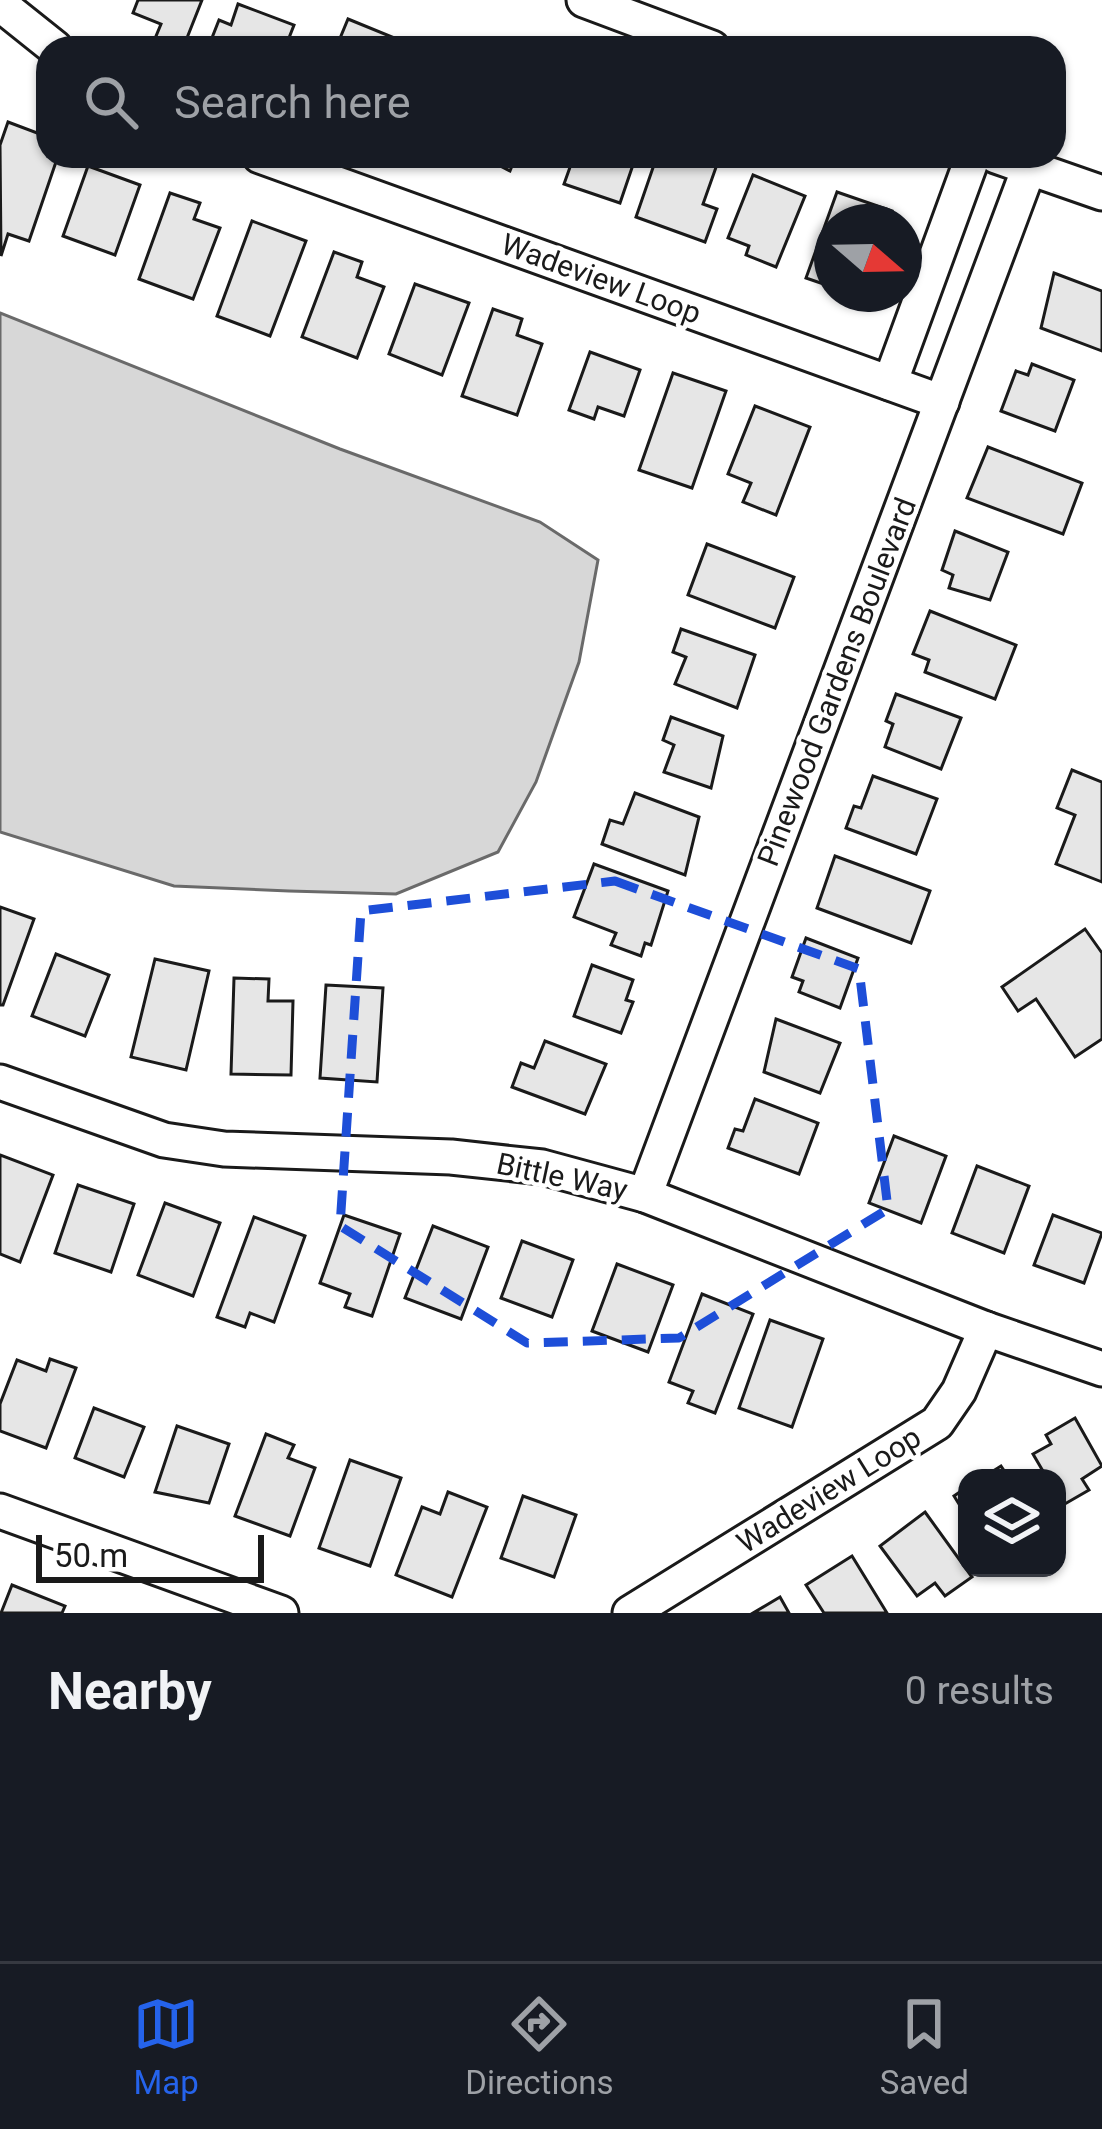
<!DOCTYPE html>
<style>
:root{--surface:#171b24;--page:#242831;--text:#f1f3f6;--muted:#9ea1a6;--line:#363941;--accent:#2563eb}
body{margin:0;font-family:Roboto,sans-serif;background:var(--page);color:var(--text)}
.controls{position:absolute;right:36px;bottom:36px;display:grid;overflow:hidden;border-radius:24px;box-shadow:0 3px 9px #0004}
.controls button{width:108px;height:108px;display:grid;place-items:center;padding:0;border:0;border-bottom:3px solid var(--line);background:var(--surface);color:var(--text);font:60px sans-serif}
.compass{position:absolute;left:814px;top:204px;width:108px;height:108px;border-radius:50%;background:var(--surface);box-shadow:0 3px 9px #0004;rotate:110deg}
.scale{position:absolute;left:36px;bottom:30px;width:228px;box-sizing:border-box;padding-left:12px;border:6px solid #1a1a1a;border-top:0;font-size:33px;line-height:42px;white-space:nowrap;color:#1a1a1a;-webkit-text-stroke:9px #fff;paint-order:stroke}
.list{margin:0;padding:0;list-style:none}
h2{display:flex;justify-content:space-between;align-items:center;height:156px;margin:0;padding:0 48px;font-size:51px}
h2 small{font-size:39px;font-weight:400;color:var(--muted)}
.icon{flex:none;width:66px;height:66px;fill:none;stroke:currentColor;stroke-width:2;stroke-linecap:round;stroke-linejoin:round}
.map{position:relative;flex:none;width:1102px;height:1613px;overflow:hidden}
.search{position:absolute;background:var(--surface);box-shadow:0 3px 9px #0004;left:36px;right:36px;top:36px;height:132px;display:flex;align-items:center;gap:30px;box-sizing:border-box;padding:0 42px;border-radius:36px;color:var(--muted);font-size:45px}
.sheet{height:348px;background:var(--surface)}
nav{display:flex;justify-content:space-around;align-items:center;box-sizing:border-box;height:168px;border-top:3px solid var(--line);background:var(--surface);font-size:33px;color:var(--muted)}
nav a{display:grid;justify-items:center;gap:6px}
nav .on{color:var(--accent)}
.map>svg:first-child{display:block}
</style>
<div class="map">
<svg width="1102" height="1613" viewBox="0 0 1102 1613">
<rect width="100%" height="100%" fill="#fff"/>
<path fill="#d7d7d7" stroke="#6a6a6a" stroke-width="3" d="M0,313L340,449L540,522L598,560L579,662L536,782L498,852L396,894L289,891L174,886L0,832Z"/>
<g fill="#e6e6e6" stroke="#1a1a1a" stroke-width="3">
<path d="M138,0H202L183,48L154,41L161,24L133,13Z"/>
<path d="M238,4L294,25L285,48H208L219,20L231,25Z"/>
<path d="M348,19L402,41L399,48H336Z"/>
<path d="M8,122L48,137V156H58L29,241L8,234L1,256L0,145Z"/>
<path d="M481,156H544L541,165L516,156L510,171Z"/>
<path d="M574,156H636L620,203L564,184Z"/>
<path d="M657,156H720L703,204L717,209L705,242L636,217Z"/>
<path d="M88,166L140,185L115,255L63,236Z"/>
<path d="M753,175L805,196L776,267L746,255L749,246L728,238Z"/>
<path d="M837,192L892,211L888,222H832V287L806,278Z"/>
<path d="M170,193L200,203L194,219L220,228L193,299L139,279Z"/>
<path d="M252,221L306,241L270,336L217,316Z"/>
<path d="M334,252L362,262L357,277L384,287L357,358L302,337Z"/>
<path d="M1054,273L1102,291V351L1041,328Z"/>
<path d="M415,284L469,303L442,375L389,354Z"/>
<path d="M493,309L522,319L517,335L542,344L517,415L462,396Z"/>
<path d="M590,352L640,370L624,416L598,407L594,419L569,410Z"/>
<path d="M1032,364L1074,380L1055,431L1001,411L1016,371L1028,375Z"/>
<path d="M673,373L726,391L692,488L639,470Z"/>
<path d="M755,406L810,427L776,515L743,502L751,483L728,474Z"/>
<path d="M988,447L1082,483L1063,534L967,498Z"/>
<path d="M955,531L1008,552L990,600L949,588L953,575L942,570Z"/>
<path d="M707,544L794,577L775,628L688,595Z"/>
<path d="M930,611L1016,645L995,699L925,672L929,660L913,654Z"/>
<path d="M681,629L755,655L737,708L675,684L686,657L673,652Z"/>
<path d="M896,694L961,718L941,769L885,747L893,724L886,721Z"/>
<path d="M671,717L723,736L711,788L664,772L674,745L663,740Z"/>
<path d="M1072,770L1102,782V882L1056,864L1075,815L1057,808Z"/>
<path d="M873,776L937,799L916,854L846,828L854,806L861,808Z"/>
<path d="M635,793L699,817L685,875L602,844L610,820L623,824Z"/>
<path d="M835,856L930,891L911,943L817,908Z"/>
<path d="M594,864L668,891L651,945L645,943L641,956L611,945L616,933L574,917Z"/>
<path d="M0,907L34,919L3,1005H0Z"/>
<path d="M1085,929L1102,953V1039L1075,1057L1036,999L1018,1011L1002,987Z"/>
<path d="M806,938L858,958L840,1008L799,992L803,981L792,977Z"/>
<path d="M56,954L109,975L85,1036L32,1016Z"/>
<path d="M155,959L209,971L186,1070L131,1057Z"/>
<path d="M592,965L633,980L626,1000L633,1002L621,1033L574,1016Z"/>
<path d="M234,978L269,979L268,1001H293L291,1075L231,1074Z"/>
<path d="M326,985L383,988L377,1082L320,1078Z"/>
<path d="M776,1019L840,1043L820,1093L764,1072Z"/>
<path d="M545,1041L606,1064L585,1114L512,1087L521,1063L534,1068Z"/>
<path d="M755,1099L818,1123L799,1174L728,1148L735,1129L743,1131Z"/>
<path d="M894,1136L946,1156L921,1223L869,1203Z"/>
<path d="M0,1155L53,1175L20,1262L0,1254Z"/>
<path d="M977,1166L1029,1186L1004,1253L952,1233Z"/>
<path d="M78,1185L134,1204L111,1272L55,1253Z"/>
<path d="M165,1203L220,1223L193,1296L138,1275Z"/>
<path d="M344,1215L400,1234L372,1316L345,1307L350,1294L320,1283Z"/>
<path d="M1053,1215L1102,1233L1084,1283L1034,1265Z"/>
<path d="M254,1217L305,1236L274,1322L250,1313L245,1327L217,1317Z"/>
<path d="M433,1226L488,1247L461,1319L405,1298Z"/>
<path d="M522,1241L573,1260L552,1317L501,1298Z"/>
<path d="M617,1264L673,1285L648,1352L592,1331Z"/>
<path d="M702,1294L753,1314L715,1413L688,1403L693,1391L669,1382Z"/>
<path d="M770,1320L823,1339L792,1427L739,1408Z"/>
<path d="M50,1359L76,1368L46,1448L0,1431V1404L17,1360L46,1371Z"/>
<path d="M94,1408L144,1427L124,1477L75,1458Z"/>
<path d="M1075,1418L1102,1466L1082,1479L1089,1490L1063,1505L1057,1478H1047L1033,1454L1051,1444L1046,1435Z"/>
<path d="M177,1426L229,1444L209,1503L155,1492Z"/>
<path d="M266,1434L294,1445L288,1458L315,1468L290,1536L235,1516Z"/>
<path d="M350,1460L401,1478L370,1566L319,1548Z"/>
<path d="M1001,1466L1009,1478H982Z"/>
<path d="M967,1487V1517L954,1496Z"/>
<path d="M448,1492L487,1507L452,1597L396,1575L422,1507L440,1514Z"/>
<path d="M523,1496L576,1515L554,1577L501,1558Z"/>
<path d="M925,1512L972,1577L945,1596L935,1583L917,1596L880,1546Z"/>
<path d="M852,1556L887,1613H824L806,1585Z"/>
<path d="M12,1585L65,1606L62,1613H1Z"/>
<path d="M780,1597L789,1613H753Z"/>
</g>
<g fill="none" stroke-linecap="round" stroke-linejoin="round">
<defs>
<g id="minor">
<path d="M584,0L712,48"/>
<path d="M0,4L55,48"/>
<path d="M260,156L942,402"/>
<path d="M996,156L1102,193"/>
<path d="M890,383L973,156"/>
<path d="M0,1082L164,1140L224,1149L451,1157L542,1167L645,1195L986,1329L1102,1369"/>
<path d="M645,1195L1029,168"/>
<path d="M0,1511L281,1613"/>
<path d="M630,1613L937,1423L959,1391L986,1329"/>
</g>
</defs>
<use href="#minor" stroke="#1a1a1a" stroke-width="39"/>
<use href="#minor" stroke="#fff" stroke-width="33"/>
</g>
<path fill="none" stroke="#1d4ed8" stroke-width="9" stroke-dasharray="24 15" stroke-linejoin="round" d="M615,881L859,969L888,1209L679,1338L527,1343L340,1226L361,911Z"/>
<g text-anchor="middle" stroke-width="9" stroke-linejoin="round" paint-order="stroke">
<g font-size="30" fill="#1a1a1a" stroke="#fff">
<text transform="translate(601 279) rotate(20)" y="10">Wadeview Loop</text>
<text transform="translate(837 682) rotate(-69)" y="10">Pinewood Gardens Boulevard</text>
<text transform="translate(562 1177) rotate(12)" y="10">Bittle Way</text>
<text transform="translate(829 1490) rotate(-32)" y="10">Wadeview Loop</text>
</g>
</g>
</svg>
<div class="controls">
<button><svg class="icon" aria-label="layers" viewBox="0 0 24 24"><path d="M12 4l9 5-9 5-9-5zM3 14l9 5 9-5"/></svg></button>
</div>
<svg class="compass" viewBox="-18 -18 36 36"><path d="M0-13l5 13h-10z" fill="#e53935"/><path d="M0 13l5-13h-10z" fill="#9ea1a6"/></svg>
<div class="scale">50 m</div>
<div class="search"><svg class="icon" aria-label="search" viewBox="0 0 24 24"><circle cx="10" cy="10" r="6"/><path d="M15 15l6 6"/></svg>Search here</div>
</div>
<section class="sheet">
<h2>Nearby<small>0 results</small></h2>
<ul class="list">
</ul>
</section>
<nav>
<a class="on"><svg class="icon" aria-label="map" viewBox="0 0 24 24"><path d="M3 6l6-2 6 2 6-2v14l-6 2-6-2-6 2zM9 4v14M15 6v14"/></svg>Map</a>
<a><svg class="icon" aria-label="directions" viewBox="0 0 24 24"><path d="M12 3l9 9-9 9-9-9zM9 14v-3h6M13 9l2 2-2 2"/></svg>Directions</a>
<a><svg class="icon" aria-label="saved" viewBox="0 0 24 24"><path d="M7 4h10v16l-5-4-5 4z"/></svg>Saved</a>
</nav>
